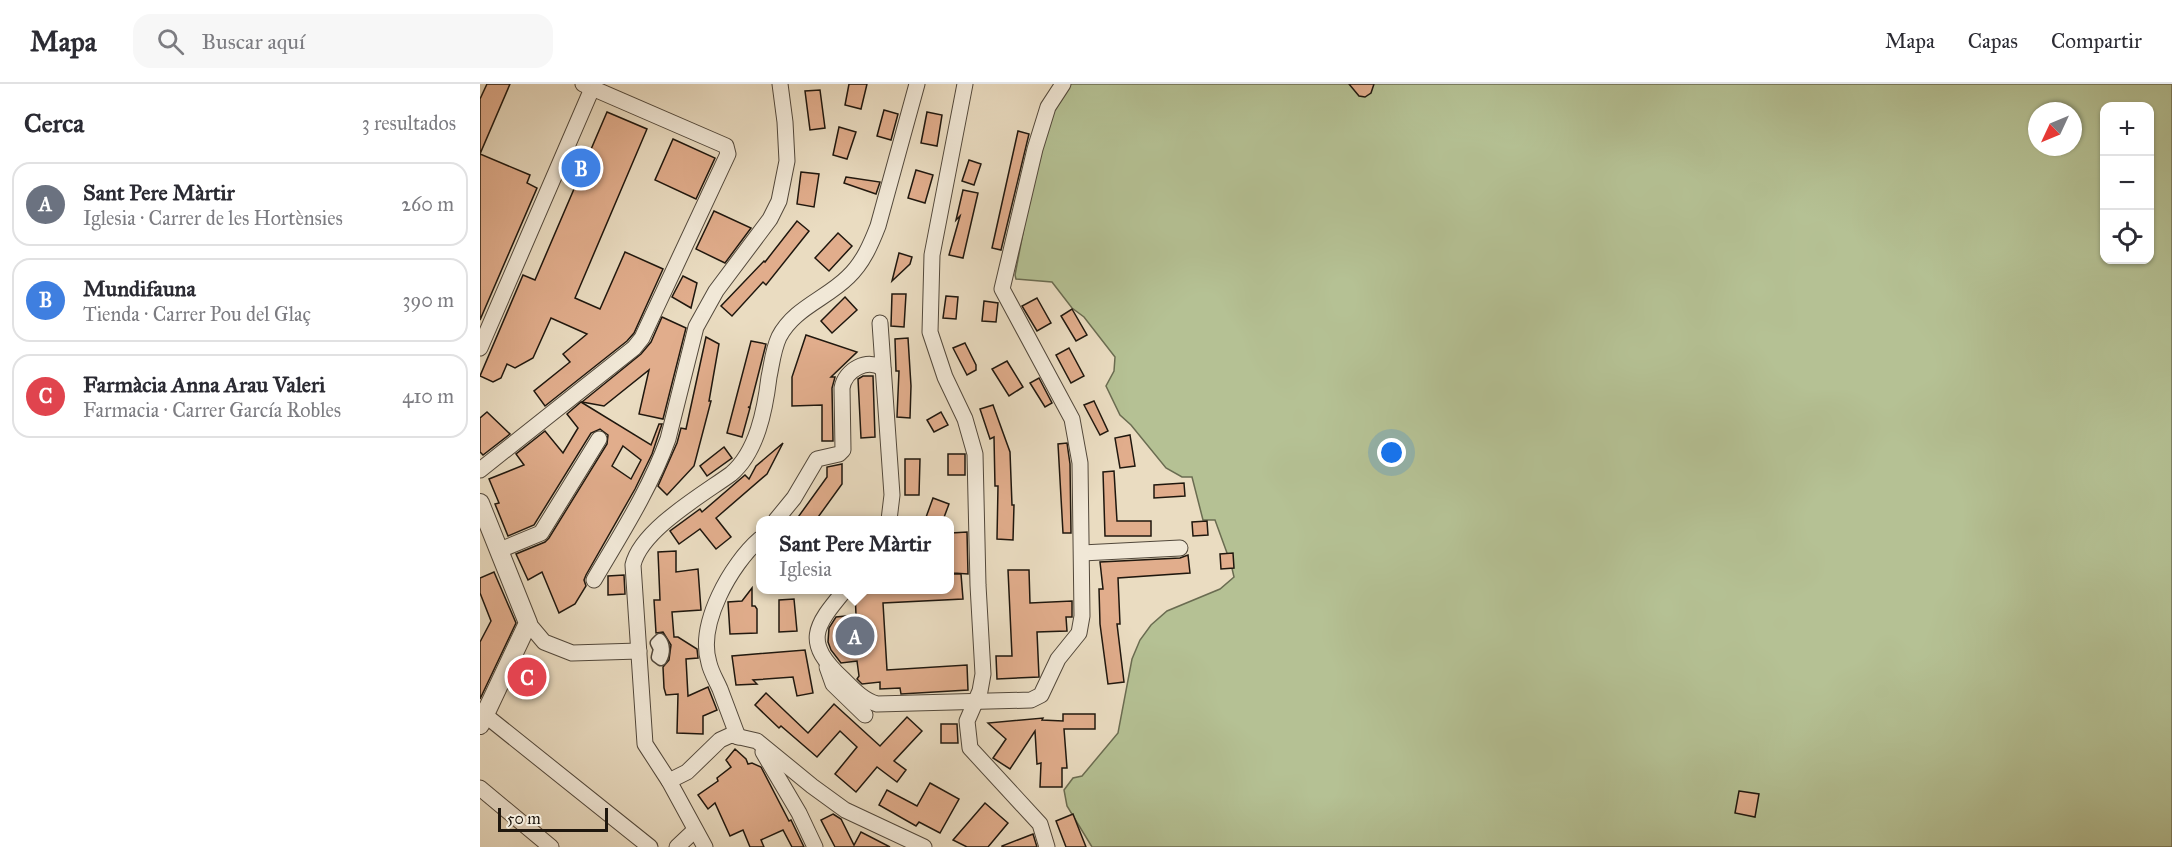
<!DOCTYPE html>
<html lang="es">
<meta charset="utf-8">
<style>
:root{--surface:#fff;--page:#f7f7f7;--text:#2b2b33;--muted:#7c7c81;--line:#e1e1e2;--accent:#8f2418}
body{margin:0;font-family:"IM FELL Great Primer",serif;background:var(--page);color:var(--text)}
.controls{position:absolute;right:18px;top:18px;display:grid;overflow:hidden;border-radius:12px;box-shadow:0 2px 4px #0004}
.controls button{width:54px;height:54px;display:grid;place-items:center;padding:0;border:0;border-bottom:2px solid var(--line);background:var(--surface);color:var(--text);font:30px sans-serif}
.compass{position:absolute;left:1548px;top:18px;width:54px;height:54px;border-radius:50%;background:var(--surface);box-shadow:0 2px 4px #0004;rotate:226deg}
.scale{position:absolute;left:18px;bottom:15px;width:110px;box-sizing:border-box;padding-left:6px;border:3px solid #1f170e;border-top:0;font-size:16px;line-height:21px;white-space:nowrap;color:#1f170e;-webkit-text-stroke:4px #f1e8d7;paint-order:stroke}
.you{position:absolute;left:912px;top:369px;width:21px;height:21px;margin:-15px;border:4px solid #fff;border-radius:50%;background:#1a73e8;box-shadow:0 0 0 9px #1a73e833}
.badge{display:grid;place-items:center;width:39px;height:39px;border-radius:50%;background:var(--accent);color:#fff;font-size:20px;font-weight:700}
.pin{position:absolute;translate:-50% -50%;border:3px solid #fff;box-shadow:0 2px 6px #0006}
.popup{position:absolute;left:276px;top:432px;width:198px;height:78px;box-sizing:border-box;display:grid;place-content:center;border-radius:12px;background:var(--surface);filter:drop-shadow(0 2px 4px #0005);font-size:20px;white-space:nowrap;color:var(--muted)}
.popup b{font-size:22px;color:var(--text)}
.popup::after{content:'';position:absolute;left:50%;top:100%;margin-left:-12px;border:12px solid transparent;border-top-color:var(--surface)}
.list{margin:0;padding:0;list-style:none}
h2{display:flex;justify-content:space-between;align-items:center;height:78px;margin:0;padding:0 24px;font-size:26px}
h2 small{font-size:20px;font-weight:400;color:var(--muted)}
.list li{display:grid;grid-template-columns:39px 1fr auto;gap:18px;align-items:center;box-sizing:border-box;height:84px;margin:0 12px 12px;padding:0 12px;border:2px solid var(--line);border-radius:18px}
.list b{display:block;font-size:22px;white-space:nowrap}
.list p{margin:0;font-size:20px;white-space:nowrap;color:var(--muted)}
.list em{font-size:20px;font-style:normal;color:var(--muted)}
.icon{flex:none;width:33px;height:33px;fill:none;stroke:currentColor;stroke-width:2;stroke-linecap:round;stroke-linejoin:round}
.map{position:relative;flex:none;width:1692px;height:763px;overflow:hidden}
header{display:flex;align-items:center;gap:36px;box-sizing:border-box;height:84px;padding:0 30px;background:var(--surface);border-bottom:2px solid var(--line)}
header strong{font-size:28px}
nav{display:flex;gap:33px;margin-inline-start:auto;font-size:21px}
.search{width:420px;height:54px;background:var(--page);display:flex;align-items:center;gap:15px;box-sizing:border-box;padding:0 21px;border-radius:18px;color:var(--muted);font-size:22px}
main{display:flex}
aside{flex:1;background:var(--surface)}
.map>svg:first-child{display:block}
</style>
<header>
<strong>Mapa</strong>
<div class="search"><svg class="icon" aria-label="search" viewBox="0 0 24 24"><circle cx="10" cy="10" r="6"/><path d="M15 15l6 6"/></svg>Buscar aquí</div>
<nav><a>Mapa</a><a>Capas</a><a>Compartir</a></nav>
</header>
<main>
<aside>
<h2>Cerca<small>3 resultados</small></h2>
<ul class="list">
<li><span class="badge" style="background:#6b7280">A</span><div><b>Sant Pere Màrtir</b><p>Iglesia · Carrer de les Hortènsies</p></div><em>260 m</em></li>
<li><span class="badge" style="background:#3f7fe0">B</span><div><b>Mundifauna</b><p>Tienda · Carrer Pou del Glaç</p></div><em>390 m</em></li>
<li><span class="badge" style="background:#e0444e">C</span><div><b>Farmàcia Anna Arau Valeri</b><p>Farmacia · Carrer García Robles</p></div><em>410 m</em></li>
</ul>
</aside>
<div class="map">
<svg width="1692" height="763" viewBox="0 0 1692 763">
<rect width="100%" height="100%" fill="#eadcc1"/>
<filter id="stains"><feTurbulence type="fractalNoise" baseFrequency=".00333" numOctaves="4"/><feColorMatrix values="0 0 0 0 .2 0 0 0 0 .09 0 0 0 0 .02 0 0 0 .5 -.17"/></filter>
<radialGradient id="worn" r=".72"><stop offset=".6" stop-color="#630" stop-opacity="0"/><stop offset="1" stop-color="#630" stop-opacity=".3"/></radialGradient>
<path fill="#b5c194" stroke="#6a6c51" stroke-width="1.5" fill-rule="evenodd" d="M588,0H1692V763H612L587,722L584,706L593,694L602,692L638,649L652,575L660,556L671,541L687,527L740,505L754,493L751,480L735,436H723L712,393H702L686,384L651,341L640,331L626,302L634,287L635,273L604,233L592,224L572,198L536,195L535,191L553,96L571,32ZM1624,22H1670V176H1624ZM1557,27H1593V63H1557Z"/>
<g fill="#e1ad8c" stroke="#1f170e" stroke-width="1.5" fill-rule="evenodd">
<path d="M7,0H30L0,70L50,91L47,99L57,104L0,236V15Z"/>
<path d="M369,0H387L381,25L365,21Z"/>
<path d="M869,0H894L891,9L885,13L879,12Z"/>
<path d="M340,6L345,44L330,46L325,7Z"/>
<path d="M404,26L418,30L411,56L397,52Z"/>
<path d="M127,28L167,45L95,214L120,225L145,168L183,185L154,249L147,257L65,322L54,307L90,278L83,270L107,250L71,234L53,274L35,284L27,280L21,294L13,298L0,292L43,191L55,196Z"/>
<path d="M447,28L462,31L457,62L441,59Z"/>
<path d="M359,43L376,48L367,75L353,71Z"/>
<path d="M538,47L549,50L521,166L512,164Z"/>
<path d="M193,55L235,74L216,115L175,96Z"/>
<path d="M489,76L501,80L494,101L482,97Z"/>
<path d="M436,86L453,91L445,119L428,114Z"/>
<path d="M321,88L339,90L334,123L317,120Z"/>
<path d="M366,93L400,98L396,110L364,99Z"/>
<path d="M483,106L498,109L483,174L469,171L480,132L476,136Z"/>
<path d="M234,127L271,144L245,179L216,165Z"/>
<path d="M317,137L329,147L286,201L283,198L252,232L241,222L284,177L285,178Z"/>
<path d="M358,149L372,162L349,187L335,174Z"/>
<path d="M419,169L432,173L430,180L412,197Z"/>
<path d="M203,192L217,199L211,224L192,213Z"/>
<path d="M412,210H426L424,243L411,242Z"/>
<path d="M466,212L478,213L476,235L463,234Z"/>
<path d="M365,213L377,226L352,249L341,237Z"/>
<path d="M557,214L571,239L557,247L542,222Z"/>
<path d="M504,217L518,219L516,238L502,237Z"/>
<path d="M592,225L607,251L596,257L581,232Z"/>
<path d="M182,233L206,244L183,335L159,330L169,286L124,322L102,318L161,270L171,258Z"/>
<path d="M326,251L377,268L351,293H355L352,304L353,357H342V321L312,322V293Z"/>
<path d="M226,253L239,260L229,317H231L214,382L187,411L178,402L197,359L201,344L206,345Z"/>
<path d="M428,254L431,302L430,334L417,333L419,287H416L415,255Z"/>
<path d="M271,257L286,260L270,323H268L270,324L262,353L247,349Z"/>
<path d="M485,259L496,281V286L487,291L473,264Z"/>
<path d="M589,264L604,292L591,299L576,271Z"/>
<path d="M527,277L543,303L529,312L512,285Z"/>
<path d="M383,292H393L395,353L381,354L378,295Z"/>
<path d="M559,294L572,319L565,323L550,299Z"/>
<path d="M614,317L628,347L620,351L604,321Z"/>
<path d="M101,318L171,361L179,340H182L172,370L155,405L106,491L104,496L106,502L95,520L79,529L62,488L48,496L36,470L65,458L69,454L127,360L128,351L120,345L111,349L54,441L28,452L15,420L19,419L9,395L44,381L36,370L65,347L83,369L98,344L87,330ZM143,362L161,376L151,395L132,382Z"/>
<path d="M513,321L530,368L532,421H534L533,456L517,455L518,402H515L514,353L510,355L500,325Z"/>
<path d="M7,328L30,350L3,371L0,368V334Z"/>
<path d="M461,328L468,341L454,348L447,336Z"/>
<path d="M650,351L655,382L640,384L635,354Z"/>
<path d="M303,359L287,390L236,434L251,453L236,465L220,445L199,460L190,447L220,425L222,428L265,391L269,395L276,382Z"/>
<path d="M587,359L590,380L591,449H583L578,360Z"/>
<path d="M244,363L252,374L227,392L220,382Z"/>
<rect x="468" y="370" width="17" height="21"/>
<path d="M425,375H440L439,411H425Z"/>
<path d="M362,380V400L336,436H316L347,393V383Z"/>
<path d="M634,387L637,437H671V452H625L623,388Z"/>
<path d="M704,399L705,412L674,414V401Z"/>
<path d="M453,414L469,420L463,436H445Z"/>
<path d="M727,437L728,451L713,452L712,438Z"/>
<path d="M487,448L488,490L473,489L471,449Z"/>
<path d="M196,467V488L218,485L221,526L192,528L194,553H198L217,565L218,574L206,575L208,612L228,603L237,626L223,632V650L197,649L198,610L186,611L184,604L183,583L189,576L191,561L183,548L176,549L174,516H180L178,468Z"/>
<path d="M753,469L754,484L741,485L740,470Z"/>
<path d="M708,471L710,489L638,494L640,540H637L644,598L628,600L620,540L619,505H623L620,478L700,474Z"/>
<path d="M528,486H549L550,519L592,517V533H586L587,547L557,548L559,593L517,595L516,572H532Z"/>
<path d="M14,488L36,539L0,615V558L11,537L0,509V494Z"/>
<path d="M470,490H481L483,515L403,519L407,586L487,581L488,606L421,610L420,604L400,605V598L382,600L377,595L379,592L377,577L361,579L351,566L348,558L349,544L356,533L376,531L375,507L470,506Z"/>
<path d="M144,491L145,510L128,511V492Z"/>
<path d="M272,504V522H275L277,525V549L250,550L248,518L262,517Z"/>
<path d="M314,515L317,547L299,548V516Z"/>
<path d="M325,566L333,609L317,612L313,593L273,596L277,600L256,601L252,572Z"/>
<path d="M286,609L328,649L354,620L400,662L427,633L442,647L414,677L426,686L417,698L397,683L376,708L355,690L377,663L360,647L337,673L301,642L299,644L275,621Z"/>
<path d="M583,630H615V645H584L587,684H582V703H560L561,679L557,680L555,647L530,685L513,674L526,655L508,639L563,634L562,636L583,637Z"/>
<path d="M461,640H477L478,659H461Z"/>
<path d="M255,665L266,675L268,680L272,679L281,683L309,737L311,736L324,763H312L303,746L281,756L284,763H270L263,746L250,752L235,719L228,725L218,711L238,697L237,694L251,683L246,676Z"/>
<path d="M450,699L479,715L460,749L439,738L436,742L399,721L407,706L437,722Z"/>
<path d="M1259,707L1279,710L1275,733L1255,729Z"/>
<path d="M505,719L528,739L508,763H487L473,756Z"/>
<path d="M353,730L361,735L374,761L381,748L410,763H355L341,736Z"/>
<path d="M593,730L606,763H586L576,737Z"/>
<path d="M553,750L557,763H522V762Z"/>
</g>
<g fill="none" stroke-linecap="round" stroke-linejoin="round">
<defs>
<path id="pedestrian" d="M180,555C185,561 185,569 181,576L177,573L179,565L176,559Z"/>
<g id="minor">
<path d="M485,0L452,171L450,248L465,293L485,335L495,370L498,501L503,590L500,607L487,637L490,664L560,740L567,763"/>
<path d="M400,239L412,411L409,436"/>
<path d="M0,264L114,0"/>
<path d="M0,386L154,264L162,254L248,70L246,62L103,0"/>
<path d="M296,436L314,414L337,375L359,370L363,366L362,304C365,286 388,273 403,285"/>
<path d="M20,466L61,449L119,355"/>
<path d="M602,469L700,464"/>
<path d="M114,496C141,450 170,405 188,355L216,243L236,207L290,135L299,117L307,77L305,38L300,0"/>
<path d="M365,506C334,543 323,558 363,595C373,605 383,616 397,620L551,616L561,611L578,575L599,549L602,532L600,379L592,335L522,205L555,65L568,23L583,0"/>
<path d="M48,539L64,558L92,569L159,567"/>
<path d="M347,583L353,600L385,631"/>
<path d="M0,627L170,763"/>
<path d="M258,653C252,637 246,621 240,605C236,596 231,588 229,579C217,540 251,480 280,455"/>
<path d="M283,668L319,729L335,763"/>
<path d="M189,697L207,688L240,656L251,651L277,657L332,702L365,726L444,763"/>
<path d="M0,704L71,763"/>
<path d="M197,763L215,746"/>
<path d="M225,763L189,697L165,660L153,481C161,446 222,411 251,390C277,368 285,326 289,293C292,279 293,266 299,253C314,224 346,215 368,193C383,179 391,160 398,142L437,0"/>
</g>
<path id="tertiary" d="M0,419L48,539L0,641"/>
</defs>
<use href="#pedestrian" stroke="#52483b" stroke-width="13"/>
<use href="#minor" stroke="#52483b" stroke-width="17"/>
<use href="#tertiary" stroke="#52483b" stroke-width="20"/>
<use href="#pedestrian" stroke="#f1e8d7" stroke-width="10"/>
<use href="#minor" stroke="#f1e8d7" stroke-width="15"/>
<use href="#tertiary" stroke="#f1e8d7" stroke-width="18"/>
</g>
<rect width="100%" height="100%" filter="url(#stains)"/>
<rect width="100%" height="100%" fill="url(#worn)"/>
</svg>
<div class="controls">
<button>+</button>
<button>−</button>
<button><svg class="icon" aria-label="locate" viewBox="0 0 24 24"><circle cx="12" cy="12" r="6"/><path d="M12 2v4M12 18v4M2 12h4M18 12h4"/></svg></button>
</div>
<svg class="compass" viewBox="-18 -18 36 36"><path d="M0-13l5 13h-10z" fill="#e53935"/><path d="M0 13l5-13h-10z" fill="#7c7c81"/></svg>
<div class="scale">50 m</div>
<div class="you"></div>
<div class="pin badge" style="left:375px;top:552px;background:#6b7280">A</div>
<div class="popup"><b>Sant Pere Màrtir</b>Iglesia</div>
<div class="pin badge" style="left:101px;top:84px;background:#3f7fe0">B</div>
<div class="pin badge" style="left:47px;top:593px;background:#e0444e">C</div>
</div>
</main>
